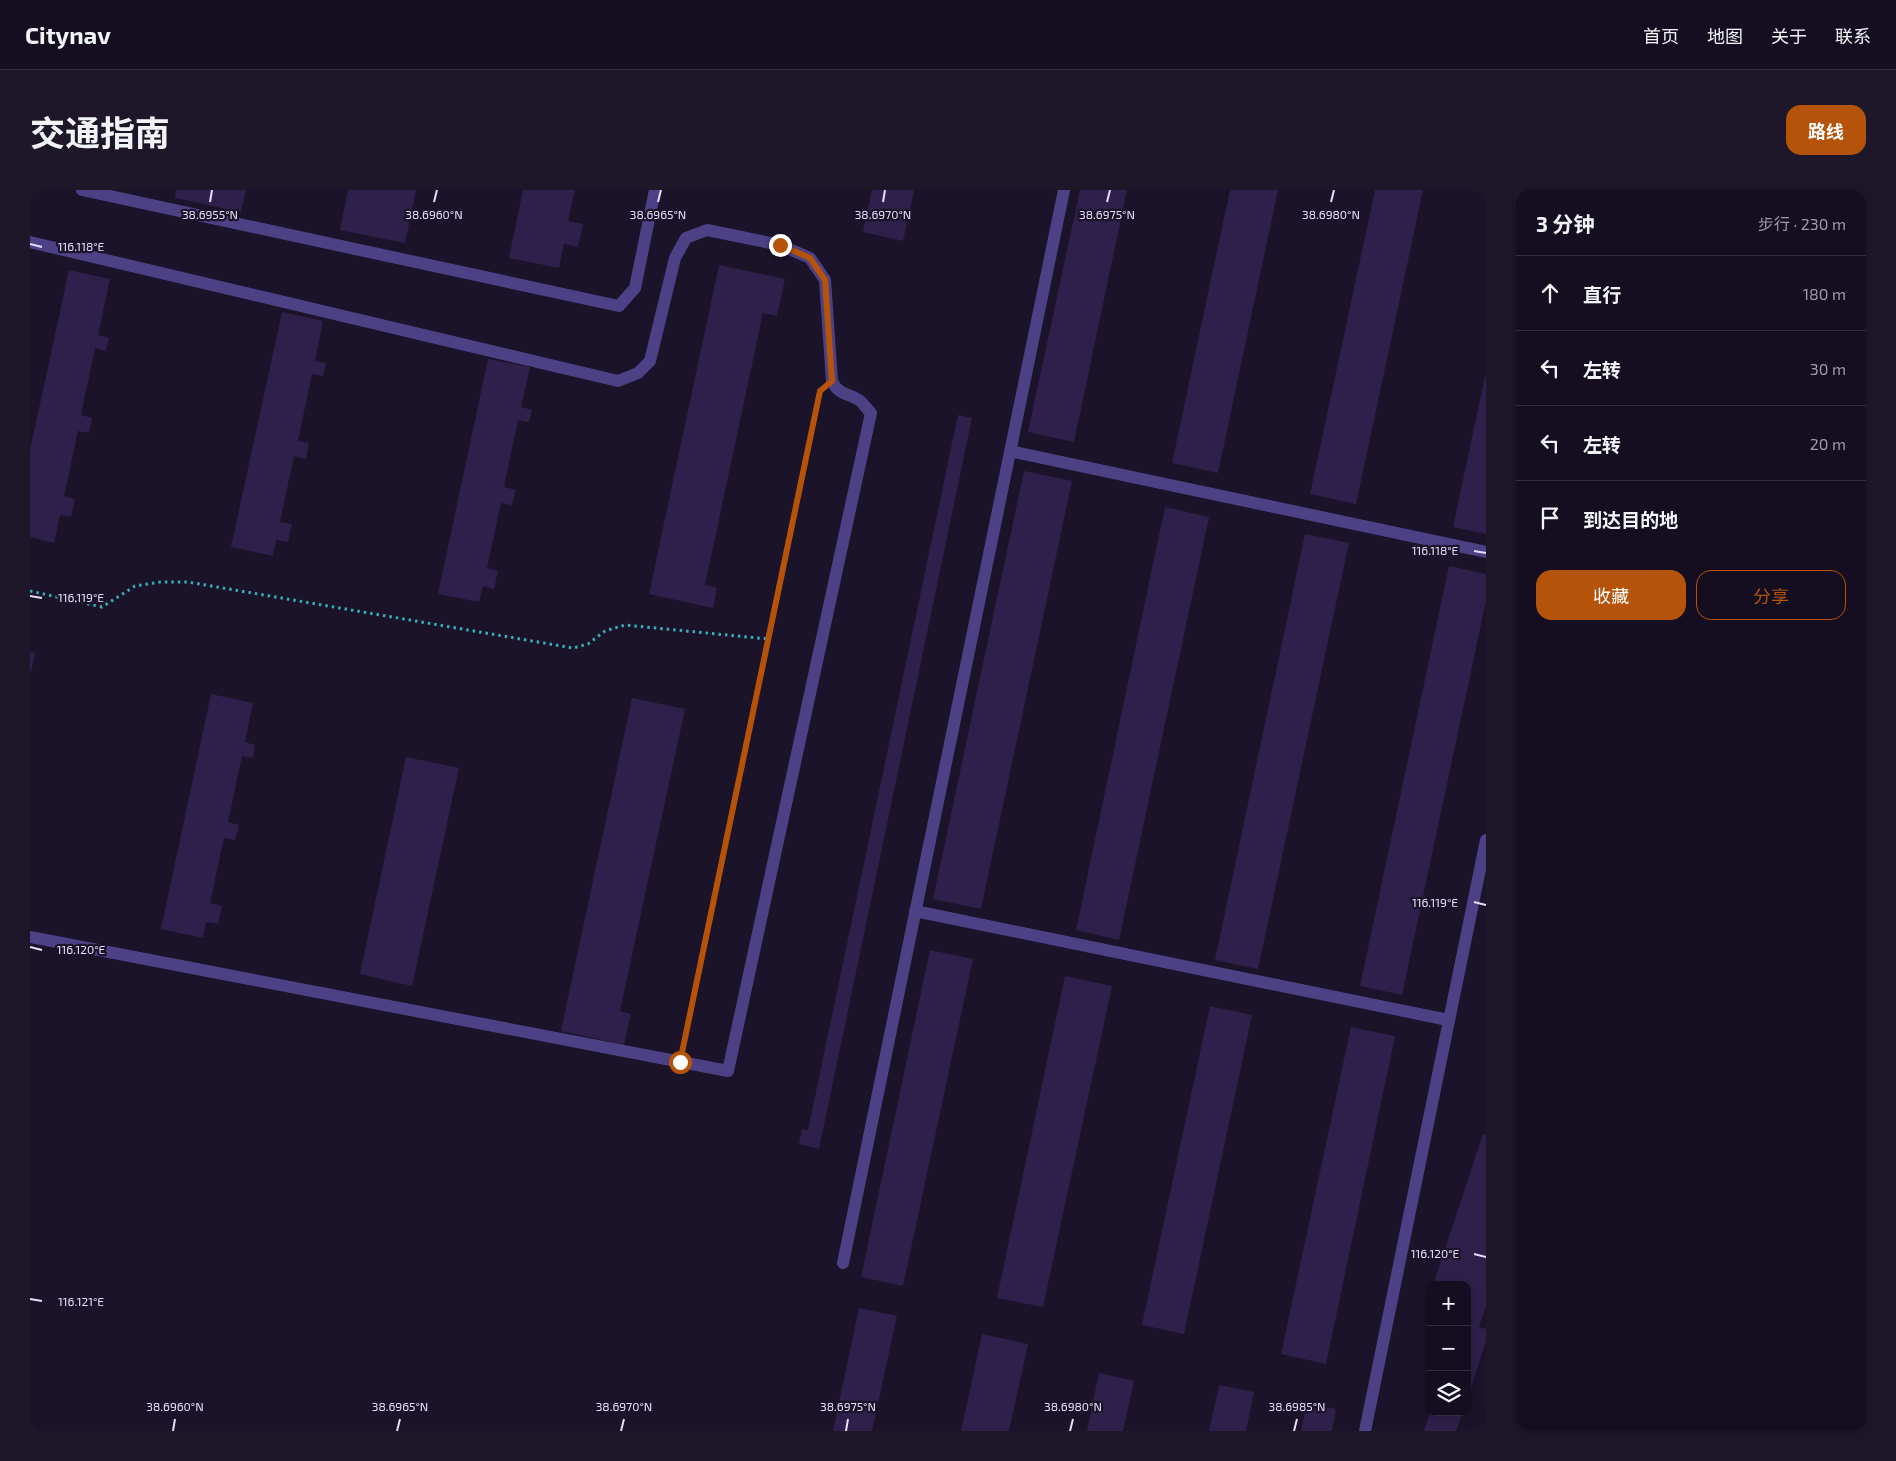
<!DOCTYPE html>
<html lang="zh">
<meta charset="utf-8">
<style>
:root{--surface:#140e20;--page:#1d1729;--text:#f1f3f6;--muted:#9d9ca5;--line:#332e3e;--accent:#b45309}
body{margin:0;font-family:"Exo 2","Noto Sans SC",sans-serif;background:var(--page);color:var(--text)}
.controls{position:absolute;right:15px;bottom:15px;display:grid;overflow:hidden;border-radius:10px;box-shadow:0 2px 12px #0003}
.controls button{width:45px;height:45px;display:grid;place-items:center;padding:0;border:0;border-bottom:1px solid var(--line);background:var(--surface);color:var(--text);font:25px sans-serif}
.stop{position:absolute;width:15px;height:15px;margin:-11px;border:4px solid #b45309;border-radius:50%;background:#fff}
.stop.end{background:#b45309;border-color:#fff;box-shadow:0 1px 5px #0008}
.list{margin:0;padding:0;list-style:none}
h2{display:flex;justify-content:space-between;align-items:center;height:65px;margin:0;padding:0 20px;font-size:21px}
h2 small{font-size:16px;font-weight:400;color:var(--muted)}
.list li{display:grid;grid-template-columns:32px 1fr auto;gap:15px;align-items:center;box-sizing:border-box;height:75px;padding:0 20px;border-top:1px solid var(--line)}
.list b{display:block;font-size:19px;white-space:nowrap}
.list em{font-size:16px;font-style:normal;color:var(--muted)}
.actions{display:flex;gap:10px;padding:15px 20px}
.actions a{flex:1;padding:11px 0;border:1px solid var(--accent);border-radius:15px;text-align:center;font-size:18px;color:var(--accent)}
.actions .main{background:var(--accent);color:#fff}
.icon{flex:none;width:28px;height:28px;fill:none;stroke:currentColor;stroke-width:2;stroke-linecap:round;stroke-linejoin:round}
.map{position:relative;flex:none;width:1456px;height:1241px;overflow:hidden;border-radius:15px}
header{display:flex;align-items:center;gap:30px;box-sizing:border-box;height:70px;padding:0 25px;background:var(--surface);border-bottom:1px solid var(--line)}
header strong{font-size:24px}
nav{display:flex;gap:28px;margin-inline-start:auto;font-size:18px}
.intro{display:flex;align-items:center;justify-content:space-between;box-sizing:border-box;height:120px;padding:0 30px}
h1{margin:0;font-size:35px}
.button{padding:12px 22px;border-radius:15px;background:var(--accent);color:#fff;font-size:18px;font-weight:700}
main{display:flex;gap:30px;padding:0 30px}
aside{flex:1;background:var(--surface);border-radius:15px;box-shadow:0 2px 12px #0003}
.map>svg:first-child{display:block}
</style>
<header>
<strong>Citynav</strong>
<nav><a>首页</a><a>地图</a><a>关于</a><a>联系</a></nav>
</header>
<div class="intro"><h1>交通指南</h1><a class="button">路线</a></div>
<main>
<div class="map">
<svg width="1456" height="1241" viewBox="0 0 1456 1241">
<rect width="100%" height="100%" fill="#1a132a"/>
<g fill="#2e204a">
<path d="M146,0H216L211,22L145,8Z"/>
<path d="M318,0H386L375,53L310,40Z"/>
<path d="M493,0H545L538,31L553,34L548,57L534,54L529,78L479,68Z"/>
<path d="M842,0H884L873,51L833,42Z"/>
<path d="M1050,0H1097L1044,252L998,242Z"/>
<path d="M1200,0H1248L1188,283L1142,273Z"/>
<path d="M1345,0H1393L1326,314L1280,304Z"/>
<path d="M689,75L755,89L747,126L733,123L675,395L687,398L683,418L619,404Z"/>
<path d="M39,80L80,89L68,145L79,148L76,161L65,158L51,225L62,228L59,243L48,241L34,306L45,309L41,327L30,325L24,353L0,347V260Z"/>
<path d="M252,122L293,131L285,171L296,173L293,186L282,184L268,251L279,253L276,269L264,266L250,332L262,334L258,352L246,350L243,366L201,357Z"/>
<path d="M458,169L500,177L491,217L502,220L499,232L488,230L474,297L486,300L482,315L471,313L457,378L468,381L464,399L453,396L449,412L408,404Z"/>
<path d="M1455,187H1456V344L1423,337Z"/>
<path d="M928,225L942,228L789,959L769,954L772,939L778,940Z"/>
<path d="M994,281L1042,291L951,719L903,709Z"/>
<path d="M1135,317L1179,327L1089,750L1046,740Z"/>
<path d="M1275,344L1319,353L1228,779L1185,770Z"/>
<path d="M1419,376L1456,384V411L1372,805L1330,796Z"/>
<path d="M0,462L5,463L1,482H0Z"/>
<path d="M181,504L223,513L215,552L225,555L223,568L212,566L198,632L209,635L205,650L194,648L180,713L192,716L188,734L176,732L173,748L131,739Z"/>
<path d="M602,508L655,519L590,821L601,824L594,855L531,841Z"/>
<path d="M376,567L429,578L382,796L330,784Z"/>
<path d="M900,760L943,769L873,1096L831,1087Z"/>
<path d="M1035,786L1082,796L1013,1117L967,1108Z"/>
<path d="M1180,816L1222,825L1154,1144L1112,1135Z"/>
<path d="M1321,837L1365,846L1296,1174L1251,1164Z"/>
<path d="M1453,944L1456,945V1117L1449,1137L1456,1139V1151L1438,1207L1437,1095H1403Z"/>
<path d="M829,1118L867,1126L842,1241H803Z"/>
<path d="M952,1144L998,1154L979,1241H931Z"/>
<path d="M1069,1183L1104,1191L1093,1241H1057Z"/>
<path d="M1189,1195L1224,1202L1216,1241H1179Z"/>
<path d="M1277,1213L1306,1219L1302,1241H1271Z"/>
<path d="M1400,1222H1433L1426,1241H1394Z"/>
</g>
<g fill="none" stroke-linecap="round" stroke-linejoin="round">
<g stroke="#39adb6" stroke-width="3" stroke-dasharray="2.5 4" stroke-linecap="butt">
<path d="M0,401L72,417L105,396L130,392H158L543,458L558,454L575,441L595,435L738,449"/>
<path d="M654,853L788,208"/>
</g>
<g stroke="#4d4186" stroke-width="12">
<path d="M52,0L589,116L605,98L625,0"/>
<path d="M0,52L588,191L608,183L620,171L645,68L656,48L677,40L750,55L780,68L795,90L802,191C808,205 818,203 829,210C833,213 837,219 841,223L698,881L0,747"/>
<path d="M980,261L1456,362"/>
<path d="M885,721L1418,830"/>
<path d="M813,1073L1034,0"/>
<path d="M1335,1241L1456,650"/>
</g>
</g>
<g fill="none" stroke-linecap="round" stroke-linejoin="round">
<path stroke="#b45309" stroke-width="6" d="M650,872L790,201L802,191L795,90L780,68L750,55"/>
</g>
<path fill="none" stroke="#e6defd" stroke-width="2" d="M180,12L182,0M404,12L407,0M628,12L631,0M853,12L855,0M1077,12L1080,0M1301,12L1304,0M0,54L12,57M1444,361L1456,363M0,406L12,408M1444,712L1456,715M0,757L12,760M1444,1064L1456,1067M0,1109L12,1111M143,1241L145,1229M367,1241L370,1229M591,1241L594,1229M816,1241L818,1229M1040,1241L1043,1229M1264,1241L1267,1229"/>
<g font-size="12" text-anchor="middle" fill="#e6defd" stroke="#1a132a" stroke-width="4.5" stroke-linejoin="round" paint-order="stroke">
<text x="180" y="29">38.6955°N</text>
<text x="404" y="29">38.6960°N</text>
<text x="628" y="29">38.6965°N</text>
<text x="853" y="29">38.6970°N</text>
<text x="1077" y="29">38.6975°N</text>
<text x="1301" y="29">38.6980°N</text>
<text x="51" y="61">116.118°E</text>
<text x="1405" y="365">116.118°E</text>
<text x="51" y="412">116.119°E</text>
<text x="1405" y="717">116.119°E</text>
<text x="51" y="764">116.120°E</text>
<text x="1405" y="1068">116.120°E</text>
<text x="51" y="1116">116.121°E</text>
<text x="145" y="1221">38.6960°N</text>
<text x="370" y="1221">38.6965°N</text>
<text x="594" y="1221">38.6970°N</text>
<text x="818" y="1221">38.6975°N</text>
<text x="1043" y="1221">38.6980°N</text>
<text x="1267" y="1221">38.6985°N</text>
</g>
</svg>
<div class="controls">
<button>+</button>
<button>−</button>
<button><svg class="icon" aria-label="layers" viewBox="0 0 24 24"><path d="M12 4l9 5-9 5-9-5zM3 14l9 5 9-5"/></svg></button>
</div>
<div class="stop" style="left:650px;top:872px"></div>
<div class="stop end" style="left:750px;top:55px"></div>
</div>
<aside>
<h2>3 分钟<small>步行 · 230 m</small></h2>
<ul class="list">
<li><svg class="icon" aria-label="ahead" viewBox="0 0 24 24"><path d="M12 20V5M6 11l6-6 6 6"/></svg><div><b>直行</b></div><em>180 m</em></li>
<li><svg class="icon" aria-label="left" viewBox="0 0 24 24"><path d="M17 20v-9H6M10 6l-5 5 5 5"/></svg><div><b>左转</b></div><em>30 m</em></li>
<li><svg class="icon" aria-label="left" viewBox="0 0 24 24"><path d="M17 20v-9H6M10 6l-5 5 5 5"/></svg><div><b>左转</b></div><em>20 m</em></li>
<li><svg class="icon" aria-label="arrive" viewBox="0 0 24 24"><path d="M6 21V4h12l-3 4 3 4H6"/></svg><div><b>到达目的地</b></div></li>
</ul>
<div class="actions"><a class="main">收藏</a><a>分享</a></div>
</aside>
</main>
